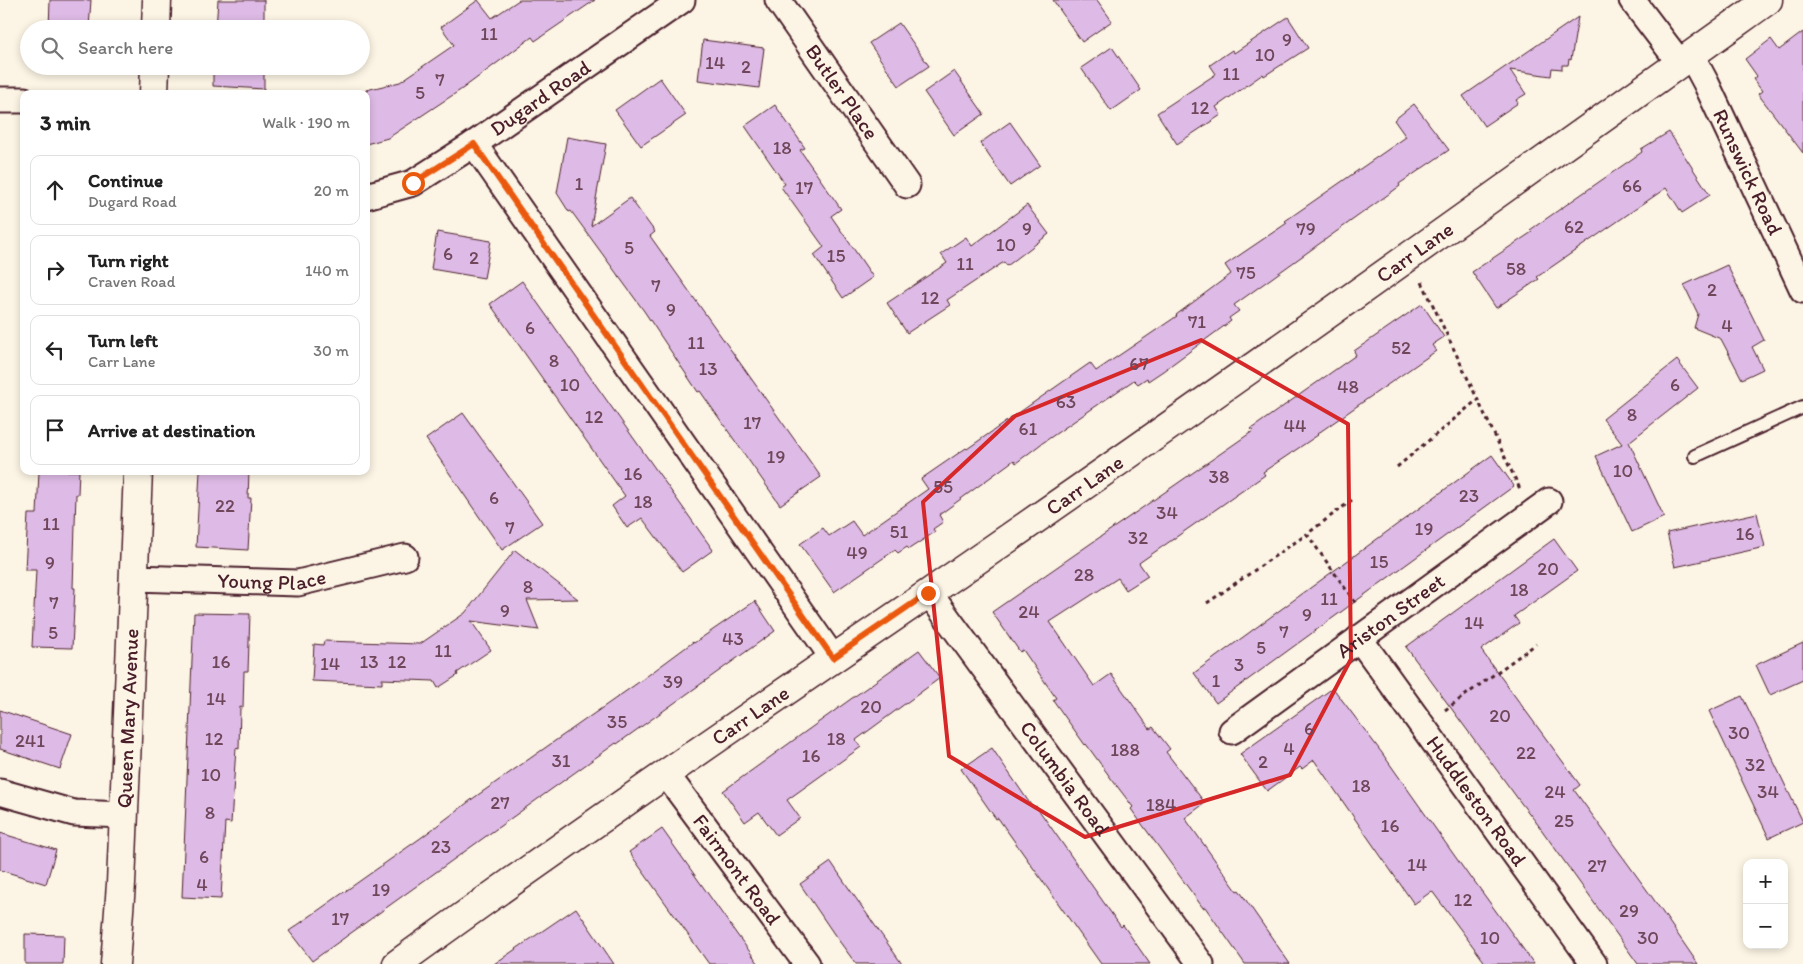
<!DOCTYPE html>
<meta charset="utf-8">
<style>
:root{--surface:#fff;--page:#f2f2f2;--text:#222;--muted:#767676;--line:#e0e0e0}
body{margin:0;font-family:Itim,sans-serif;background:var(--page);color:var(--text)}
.controls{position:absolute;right:15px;bottom:15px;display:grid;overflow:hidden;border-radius:10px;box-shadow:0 2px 8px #0003}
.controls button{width:45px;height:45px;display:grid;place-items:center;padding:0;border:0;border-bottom:1px solid var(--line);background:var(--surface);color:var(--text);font:25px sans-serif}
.stop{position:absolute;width:15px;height:15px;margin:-11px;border:4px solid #ea580c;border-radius:50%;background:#fff}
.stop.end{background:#ea580c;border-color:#fff;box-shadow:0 1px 5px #0008}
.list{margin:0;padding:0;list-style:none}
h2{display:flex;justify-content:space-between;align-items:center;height:65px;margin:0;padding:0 20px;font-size:21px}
h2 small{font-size:16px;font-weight:400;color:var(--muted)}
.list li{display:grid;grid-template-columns:32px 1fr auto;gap:15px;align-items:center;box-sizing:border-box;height:70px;margin:0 10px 10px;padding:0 10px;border:1px solid var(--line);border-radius:10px}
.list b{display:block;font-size:19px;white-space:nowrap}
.list p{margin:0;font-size:16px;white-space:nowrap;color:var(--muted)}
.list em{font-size:16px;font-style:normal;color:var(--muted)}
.icon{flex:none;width:28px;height:28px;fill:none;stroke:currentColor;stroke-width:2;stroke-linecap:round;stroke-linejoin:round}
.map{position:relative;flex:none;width:1803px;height:964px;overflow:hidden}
.search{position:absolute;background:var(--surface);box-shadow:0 2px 8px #0003;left:20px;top:20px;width:350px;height:55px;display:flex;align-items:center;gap:12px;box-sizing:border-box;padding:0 18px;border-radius:28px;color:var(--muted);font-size:19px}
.panel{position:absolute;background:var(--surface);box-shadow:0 2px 8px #0003;left:20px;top:90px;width:350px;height:385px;border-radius:10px}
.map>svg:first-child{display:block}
</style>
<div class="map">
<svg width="1803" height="964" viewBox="0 0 1803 964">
<rect width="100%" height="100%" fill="#fcf5e5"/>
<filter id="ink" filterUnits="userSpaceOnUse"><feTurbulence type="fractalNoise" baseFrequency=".02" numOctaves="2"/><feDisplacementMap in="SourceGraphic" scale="10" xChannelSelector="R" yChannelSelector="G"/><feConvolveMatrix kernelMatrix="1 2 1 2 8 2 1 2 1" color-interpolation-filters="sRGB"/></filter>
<g filter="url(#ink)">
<g fill="#debbe6" stroke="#4a1f2b">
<path d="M50,0H91L89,28L49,29Z"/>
<path d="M218,0H264V29H216Z"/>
<path d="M478,0L492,18L519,0H595L535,41L532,37L462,89L388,138L366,144V90L400,82L454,45L441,27Z"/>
<path d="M1053,0H1097L1112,21L1082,42Z"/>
<path d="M1288,17L1308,48L1264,76L1263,74L1216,107L1221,115L1177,144L1157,113L1216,74L1210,65L1232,50L1234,53Z"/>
<path d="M1578,17L1571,60L1569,59L1568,65H1562V69L1552,68L1551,76L1510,70L1526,94L1516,100L1518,103L1484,126L1463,96Z"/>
<path d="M899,23L929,66L899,86L869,43Z"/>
<path d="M1803,32V153L1758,94L1762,91L1753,79L1757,76L1745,59L1771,39L1779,50Z"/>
<path d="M703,40L764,48L759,88L698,80Z"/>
<path d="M1112,47L1141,90L1111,111L1081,68Z"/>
<path d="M213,66H269L268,73L264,72V89L213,86Z"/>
<path d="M954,71L984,114L954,135L924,92Z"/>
<path d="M660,78L686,115L641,146L615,110Z"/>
<path d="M1414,104L1449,150L1399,184L1400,186L1234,305L1239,311L1229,318L1231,321L1163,371L1148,381L1147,378L1138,384L1134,380L1041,444L1016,463L1014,460L939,515L943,522L933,529L935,532L909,549L907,547L898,553L895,550L834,592L800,544L823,528L829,536L852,521L862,535L928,489L921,479L966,448L967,449L1090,363L1096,371L1177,316L1176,315L1231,274L1225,265L1287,223L1285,221L1406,137L1394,120Z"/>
<path d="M775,105L805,148L800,150L841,209L831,216L873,277L843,298L814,255L824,247L781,187L785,184L745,126Z"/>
<path d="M1010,122L1040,165L1010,186L980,143Z"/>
<path d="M1669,132L1710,195L1682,213L1666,188L1537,277L1539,279L1496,308L1472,272L1532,232L1530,230L1642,152L1641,149Z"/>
<path d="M567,137L606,144L591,226L630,198L655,232L650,236L821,477L780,505L700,391L698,392L644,311L571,211L569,212L557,193Z"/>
<path d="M1027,205L1049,234L1007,266L1004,262L947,300L950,305L907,333L887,303L947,263L941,254L966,237L972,246Z"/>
<path d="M437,232L491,241L484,278L431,269Z"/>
<path d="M1727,265L1764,340L1752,347L1763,369L1742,379L1721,339L1694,328L1698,314L1684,285Z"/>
<path d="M522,281L713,550L682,572L642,518L627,528L612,506L625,496L490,304Z"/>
<path d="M1422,304L1444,337L1432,345L1436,351L1317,434L1318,435L1263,472L1265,475L1139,563L1148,576L1126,590L1118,578L1050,622L1094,686L1111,674L1150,729L1153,727L1170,749L1166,752L1205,803L1185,818L1237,891L1239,890L1290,964H1245L1205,907L1203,908L1131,809L1133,807L1110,777L1086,744L1085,745L1053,700L1056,698L1023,650L1020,652L992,612L1253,431L1251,429L1356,355L1354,351Z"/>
<path d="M1677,360L1698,388L1629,442L1664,517L1632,532L1596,456L1622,444L1603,419Z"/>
<path d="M463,413L542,523L502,550L426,439Z"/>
<path d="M1492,455L1514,486L1216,703L1194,673Z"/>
<path d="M39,471H79L78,494H76L73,588H75L72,648L32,647L36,570H25L28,514H37Z"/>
<path d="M200,471H249L248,498H251L248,550L196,547Z"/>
<path d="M1757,513L1765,547L1675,567L1667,533Z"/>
<path d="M1554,539L1577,571L1514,616L1519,623L1481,650L1580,785L1574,790L1652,897L1698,964H1638L1536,822L1521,803L1406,647Z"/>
<path d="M515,550L578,599L527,600L539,630L471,621L491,650L457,673L458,675L438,688L434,681L382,679V684L312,681L314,644L323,645L324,641L420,644L465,613Z"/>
<path d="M755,601L775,631L617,744L616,743L312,961L289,931L422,837L475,797L639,682L693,642L694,643Z"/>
<path d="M194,613L250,614L248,671H244L243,708L240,707L239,749L236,748L231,823L225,822L221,899L182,897Z"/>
<path d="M1803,643V680L1770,695L1756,665Z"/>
<path d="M919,650L940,678L856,740L861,747L787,800L800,818L776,835L759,812L745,822L723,791Z"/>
<path d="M1333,688L1382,753L1471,879L1472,878L1534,964H1486L1432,891L1414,904L1314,760L1302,769L1300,767L1267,791L1240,754Z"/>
<path d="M1742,696L1803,822L1769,838L1709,711Z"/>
<path d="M0,710L72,734L60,769L0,749Z"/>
<path d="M992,748L1033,808L1036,806L1121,927L1123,925L1150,964H1101L998,818L996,819L961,769Z"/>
<path d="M662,829L738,936L759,964H709L629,852Z"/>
<path d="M0,833L56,850L46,884L0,870Z"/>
<path d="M831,862L848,887L902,964H856L834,934L800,884Z"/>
<path d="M576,908L614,964H494L554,923Z"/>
<path d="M25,934L64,935L63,964H25Z"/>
</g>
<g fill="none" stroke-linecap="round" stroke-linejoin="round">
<defs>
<path id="lane" d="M1695,456L1803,407"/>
<g id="street">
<path id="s1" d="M778,0L907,185"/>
<path d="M1632,0L1680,63"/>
<path id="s2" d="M1691,55L1706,83L1803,290"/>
<path d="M0,100H24"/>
<path d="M474,144L833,658"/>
<path id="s3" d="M366,196L413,183L474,144L682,0"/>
<path id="s4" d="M134,578L298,583L405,557"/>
<path id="s5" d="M929,593L1201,964"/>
<path id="s6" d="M1359,638L1594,964"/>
<path id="s7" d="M1232,731L1549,501"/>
<path id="s8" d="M666,774L807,964"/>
<path d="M0,792L74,813L124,815"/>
</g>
<g id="secondary">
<path d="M156,29L157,0"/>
<path d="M154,94L155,66"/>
<path id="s9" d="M115,964L121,884L138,471"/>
<path id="s10" d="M397,964C572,837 751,715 929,593C1211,399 1490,199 1768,0"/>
</g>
</defs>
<use href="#lane" stroke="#4a1f2b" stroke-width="16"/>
<use href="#street" stroke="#4a1f2b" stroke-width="29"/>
<use href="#secondary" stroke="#4a1f2b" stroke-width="31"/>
<g stroke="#4a1f2b" stroke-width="3" stroke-dasharray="4 4" stroke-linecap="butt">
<path d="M1422,282L1520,489"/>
<path d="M1397,467L1477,400"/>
<path d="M1352,500L1307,534L1357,605"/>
<path d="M1207,603L1307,534"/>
<path d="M1445,710L1536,644"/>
</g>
<use href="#lane" stroke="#fcf5e5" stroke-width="12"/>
<use href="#street" stroke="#fcf5e5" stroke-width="25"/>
<use href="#secondary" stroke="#fcf5e5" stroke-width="28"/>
</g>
</g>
<g fill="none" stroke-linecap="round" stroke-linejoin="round" filter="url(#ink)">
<path stroke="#ea580c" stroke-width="6" d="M413,183L474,144L833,658L928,593"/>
</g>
<path fill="none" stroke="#d62828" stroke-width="4" stroke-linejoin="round" d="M1201,340L1348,424L1351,659L1290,775L1085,837L949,756L923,502L1015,416Z"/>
<g text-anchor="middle" stroke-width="5" stroke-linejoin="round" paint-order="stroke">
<g font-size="19" fill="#6f465a">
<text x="489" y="40">11</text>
<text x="1287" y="46">9</text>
<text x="1265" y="61">10</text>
<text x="715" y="69">14</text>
<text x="746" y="73">2</text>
<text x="1231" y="80">11</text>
<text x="440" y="86">7</text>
<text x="420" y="99">5</text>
<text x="1200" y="114">12</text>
<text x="782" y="154">18</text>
<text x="579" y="190">1</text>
<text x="1632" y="192">66</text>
<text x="804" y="194">17</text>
<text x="1574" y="233">62</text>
<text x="1027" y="235">9</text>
<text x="1306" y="235">79</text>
<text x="1006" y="251">10</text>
<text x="629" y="254">5</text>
<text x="448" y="260">6</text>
<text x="836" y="262">15</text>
<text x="474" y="264">2</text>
<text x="965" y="270">11</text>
<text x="1516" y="275">58</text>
<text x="1246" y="279">75</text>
<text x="656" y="292">7</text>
<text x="1712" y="296">2</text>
<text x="930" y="304">12</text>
<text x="671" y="316">9</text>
<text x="1197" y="328">71</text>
<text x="1727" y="332">4</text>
<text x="530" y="334">6</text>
<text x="696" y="349">11</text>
<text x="1401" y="354">52</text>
<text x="554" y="367">8</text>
<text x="1139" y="370">67</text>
<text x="708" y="375">13</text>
<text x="570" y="391">10</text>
<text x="1675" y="391">6</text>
<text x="1348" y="393">48</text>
<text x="1066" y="408">63</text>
<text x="1632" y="421">8</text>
<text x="594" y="423">12</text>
<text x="752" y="429">17</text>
<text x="1295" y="432">44</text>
<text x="1028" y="435">61</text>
<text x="776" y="463">19</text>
<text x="1623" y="477">10</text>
<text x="633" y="480">16</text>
<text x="1219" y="483">38</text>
<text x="943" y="493">55</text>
<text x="1469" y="502">23</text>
<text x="494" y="504">6</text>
<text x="643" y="508">18</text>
<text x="225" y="512">22</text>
<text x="1167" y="519">34</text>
<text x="51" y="530">11</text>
<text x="510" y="534">7</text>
<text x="1424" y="535">19</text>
<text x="899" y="538">51</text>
<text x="1745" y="540">16</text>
<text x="1138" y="544">32</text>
<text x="857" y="559">49</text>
<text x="1379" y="568">15</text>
<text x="50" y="569">9</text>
<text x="1548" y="575">20</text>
<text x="1084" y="581">28</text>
<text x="528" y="593">8</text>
<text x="1519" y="596">18</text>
<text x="1329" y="605">11</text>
<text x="54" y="609">7</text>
<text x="505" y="617">9</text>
<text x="1029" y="618">24</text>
<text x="1307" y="621">9</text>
<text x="1474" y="629">14</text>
<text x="1284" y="638">7</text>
<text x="53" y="639">5</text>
<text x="733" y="645">43</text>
<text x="1261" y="654">5</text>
<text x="443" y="657">11</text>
<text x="221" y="668">16</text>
<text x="369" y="668">13</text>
<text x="397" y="668">12</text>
<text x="330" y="670">14</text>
<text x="1239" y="671">3</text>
<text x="1216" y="687">1</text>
<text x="673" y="688">39</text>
<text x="216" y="705">14</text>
<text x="871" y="713">20</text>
<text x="1500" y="722">20</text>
<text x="617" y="728">35</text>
<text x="1309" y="735">6</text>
<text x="1739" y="739">30</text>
<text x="214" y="745">12</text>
<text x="836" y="745">18</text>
<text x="30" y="747">241</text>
<text x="1289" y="755">4</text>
<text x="1125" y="756">188</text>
<text x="1526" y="759">22</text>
<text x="811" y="762">16</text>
<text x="561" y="767">31</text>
<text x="1263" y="768">2</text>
<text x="1755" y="771">32</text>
<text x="211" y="781">10</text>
<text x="1361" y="792">18</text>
<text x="1555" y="798">24</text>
<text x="1768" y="798">34</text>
<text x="500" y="809">27</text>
<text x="1161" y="811">184</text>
<text x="210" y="819">8</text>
<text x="1564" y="827">25</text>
<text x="1390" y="832">16</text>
<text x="441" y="853">23</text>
<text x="204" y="863">6</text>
<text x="1417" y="871">14</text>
<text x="1597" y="872">27</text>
<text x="202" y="891">4</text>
<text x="381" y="896">19</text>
<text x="1463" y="906">12</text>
<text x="1629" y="917">29</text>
<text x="340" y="925">17</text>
<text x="1490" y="944">10</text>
<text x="1648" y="944">30</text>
</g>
<g font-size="21" fill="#4a1f2b" stroke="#fcf5e5">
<text dy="7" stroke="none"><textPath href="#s1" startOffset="112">Butler Place</textPath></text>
<text dy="7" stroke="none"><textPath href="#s3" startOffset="202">Dugard Road</textPath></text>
<text dy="7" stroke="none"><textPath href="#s2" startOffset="130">Runswick Road</textPath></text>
<text dy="7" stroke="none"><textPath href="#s10" startOffset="1242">Carr Lane</textPath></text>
<text dy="7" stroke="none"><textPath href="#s10" startOffset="838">Carr Lane</textPath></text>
<text dy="7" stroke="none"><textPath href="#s4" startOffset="138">Young Place</textPath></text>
<text dy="7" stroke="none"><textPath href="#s7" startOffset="196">Ariston Street</textPath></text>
<text dy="7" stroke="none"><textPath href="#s10" startOffset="432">Carr Lane</textPath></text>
<text dy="7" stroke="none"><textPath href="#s9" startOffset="246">Queen Mary Avenue</textPath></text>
<text dy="7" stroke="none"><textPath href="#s5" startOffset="230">Columbia Road</textPath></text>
<text dy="7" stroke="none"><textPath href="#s6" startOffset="201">Huddleston Road</textPath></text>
<text dy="7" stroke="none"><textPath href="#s8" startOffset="119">Fairmont Road</textPath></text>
</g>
</g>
</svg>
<div class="controls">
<button>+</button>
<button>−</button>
</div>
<div class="stop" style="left:413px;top:183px"></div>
<div class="stop end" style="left:928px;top:593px"></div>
<div class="search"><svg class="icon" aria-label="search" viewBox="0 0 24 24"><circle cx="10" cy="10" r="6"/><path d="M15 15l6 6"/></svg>Search here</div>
<section class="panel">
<h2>3 min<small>Walk · 190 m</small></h2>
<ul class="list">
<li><svg class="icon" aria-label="ahead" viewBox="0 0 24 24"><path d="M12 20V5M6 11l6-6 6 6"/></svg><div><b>Continue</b><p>Dugard Road</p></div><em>20 m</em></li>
<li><svg class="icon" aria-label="right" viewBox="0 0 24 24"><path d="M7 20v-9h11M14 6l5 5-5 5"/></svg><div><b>Turn right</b><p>Craven Road</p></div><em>140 m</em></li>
<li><svg class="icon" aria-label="left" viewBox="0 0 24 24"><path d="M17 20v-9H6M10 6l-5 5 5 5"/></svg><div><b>Turn left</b><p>Carr Lane</p></div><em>30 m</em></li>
<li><svg class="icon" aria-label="arrive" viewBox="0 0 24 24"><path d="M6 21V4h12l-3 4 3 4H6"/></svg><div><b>Arrive at destination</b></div></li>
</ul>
</section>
</div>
